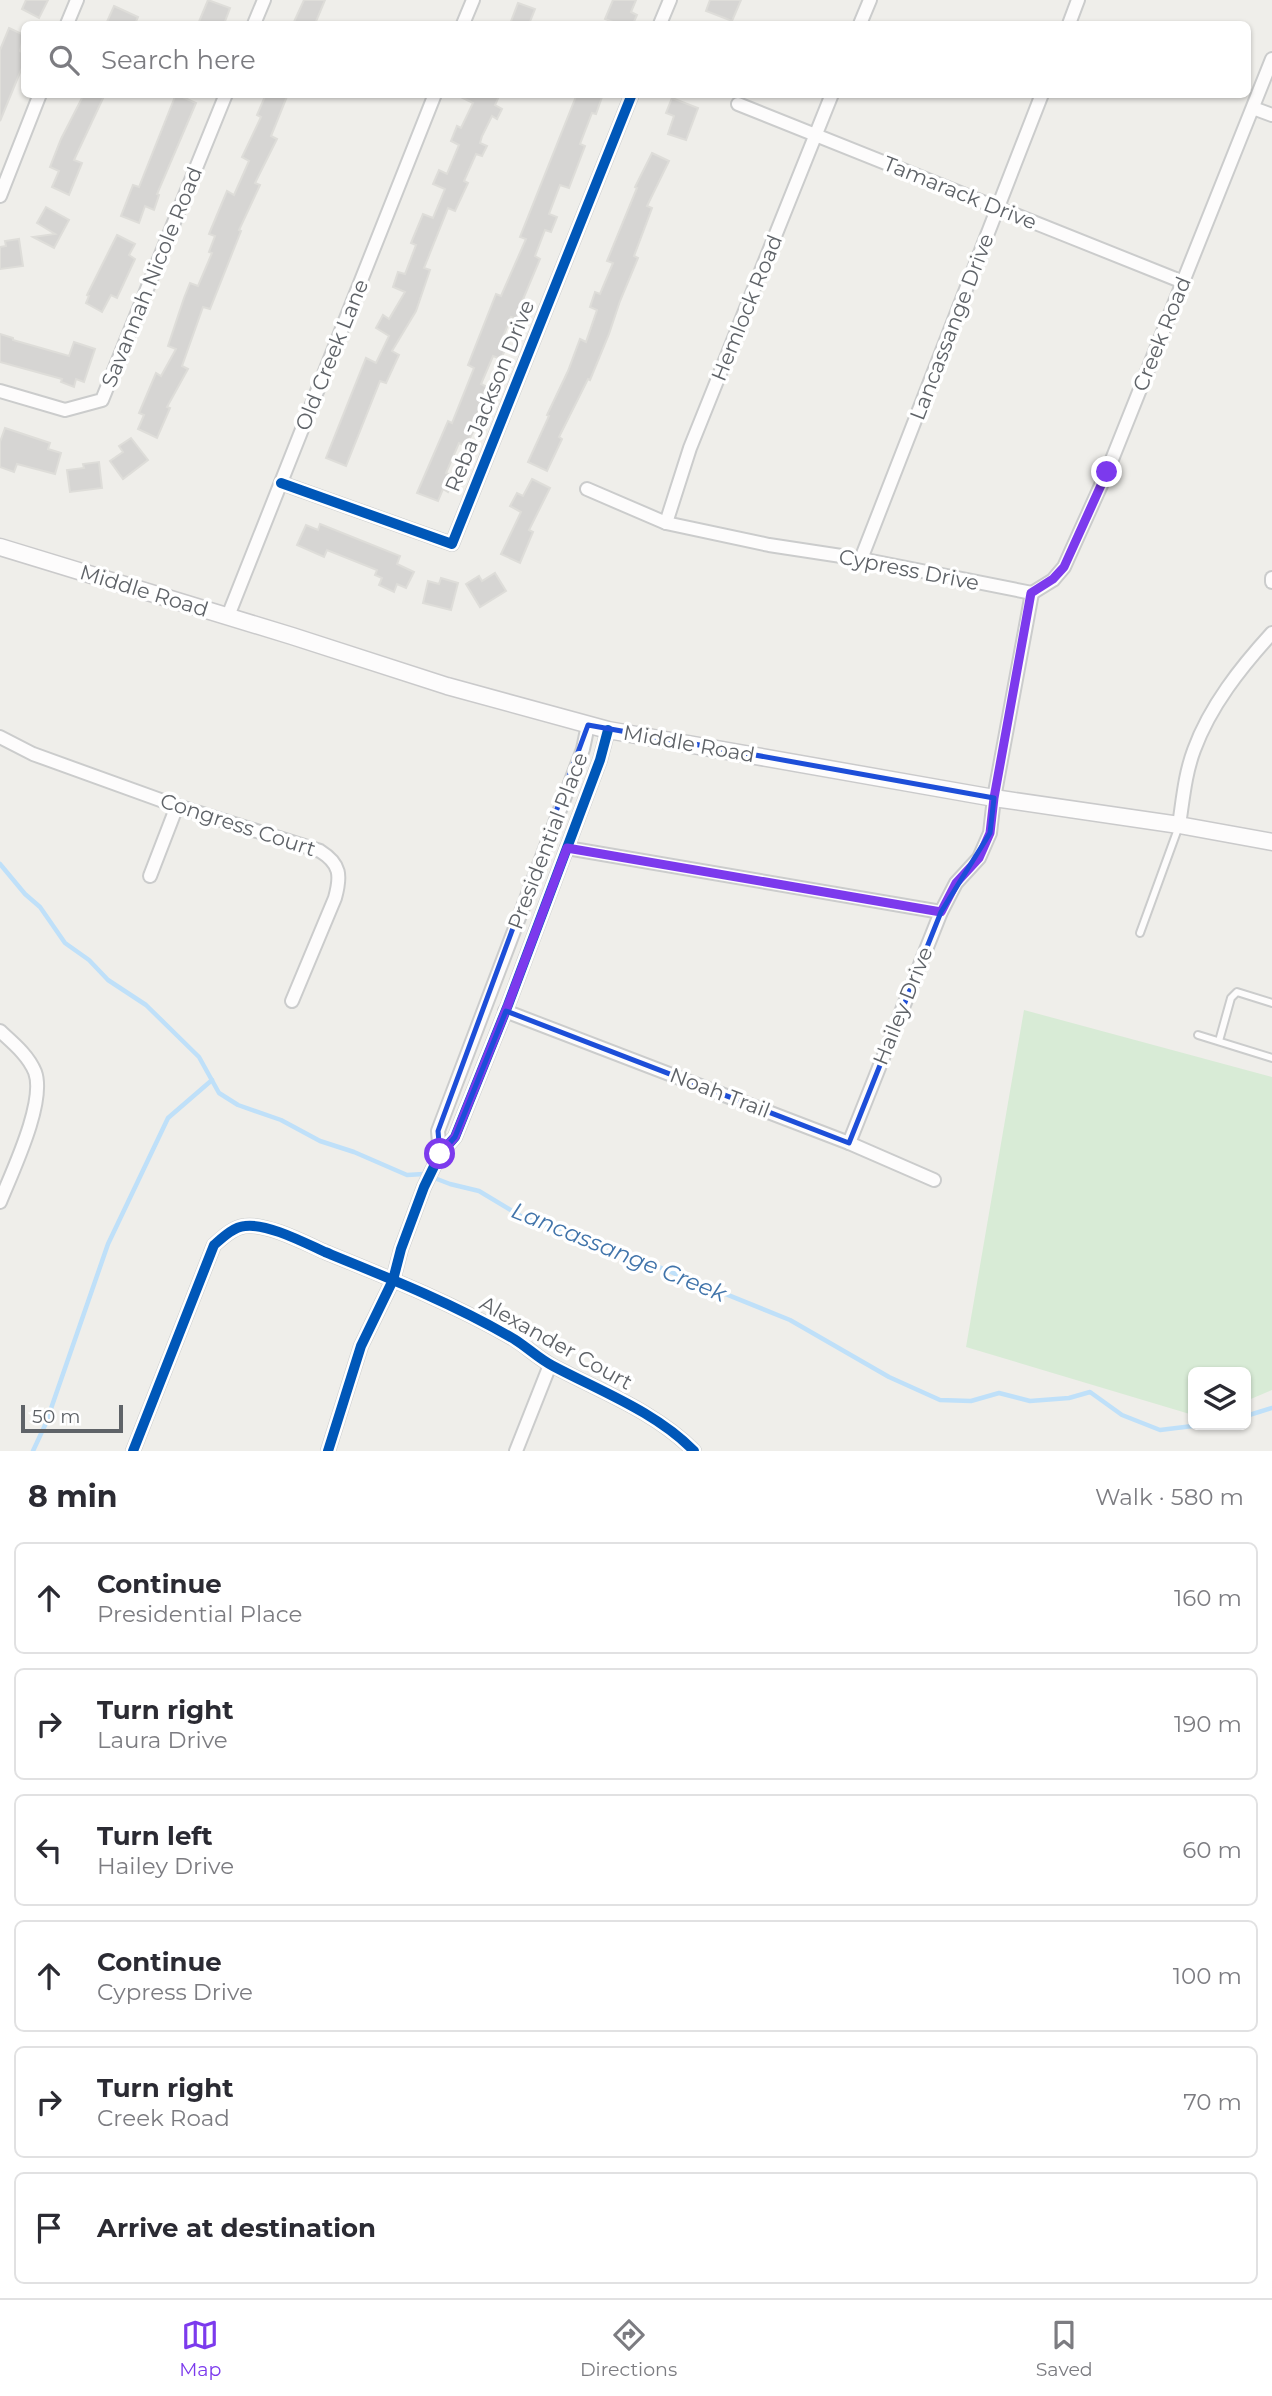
<!DOCTYPE html>
<meta charset="utf-8">
<style>
:root{--surface:#fff;--page:#f2f2f3;--text:#2b2b33;--muted:#7c7c81;--line:#e1e1e2;--accent:#7c3aed}
body{margin:0;font-family:Montserrat,sans-serif;background:var(--page);color:var(--text)}
.controls{position:absolute;right:21px;bottom:21px;display:grid;overflow:hidden;border-radius:10px;box-shadow:0 2px 5px #0004}
.controls button{width:63px;height:63px;display:grid;place-items:center;padding:0;border:0;border-bottom:2px solid var(--line);background:var(--surface);color:var(--text);font:35px sans-serif}
.scale{position:absolute;left:21px;bottom:18px;width:102px;box-sizing:border-box;padding-left:7px;border:4px solid #5f6368;border-top:0;font-size:19px;line-height:24px;white-space:nowrap;color:#5f6368;-webkit-text-stroke:5px #fff;paint-order:stroke}
.stop{position:absolute;width:21px;height:21px;margin:-16px;border:5px solid #7c3aed;border-radius:50%;background:#fff}
.stop.end{background:#7c3aed;border-color:#fff;box-shadow:0 2px 7px #0008}
.list{margin:0;padding:0;list-style:none}
h2{display:flex;justify-content:space-between;align-items:center;height:91px;margin:0;padding:0 28px;font-size:30px}
h2 small{font-size:23px;font-weight:400;color:var(--muted)}
.list li{display:grid;grid-template-columns:46px 1fr auto;gap:21px;align-items:center;box-sizing:border-box;height:112px;margin:0 14px 14px;padding:0 14px;border:2px solid var(--line);border-radius:10px}
.list b{display:block;font-size:26px;white-space:nowrap}
.list p{margin:0;font-size:23px;white-space:nowrap;color:var(--muted)}
.list em{font-size:23px;font-style:normal;color:var(--muted)}
.icon{flex:none;width:38px;height:38px;fill:none;stroke:currentColor;stroke-width:2;stroke-linecap:round;stroke-linejoin:round}
.map{position:relative;flex:none;width:1272px;height:1451px;overflow:hidden}
.search{position:absolute;background:var(--surface);box-shadow:0 2px 5px #0004;left:21px;right:21px;top:21px;height:77px;display:flex;align-items:center;gap:18px;box-sizing:border-box;padding:0 24px;border-radius:10px;color:var(--muted);font-size:26px}
.sheet{height:847px;background:var(--surface)}
nav{display:flex;justify-content:space-around;align-items:center;box-sizing:border-box;height:98px;border-top:2px solid var(--line);background:var(--surface);font-size:19px;color:var(--muted)}
nav a{display:grid;justify-items:center;gap:4px}
nav .on{color:var(--accent)}
.map>svg:first-child{display:block}
</style>
<div class="map">
<svg width="1272" height="1451" viewBox="0 0 1272 1451">
<rect width="100%" height="100%" fill="#efeeea"/>
<path fill="#d8ebd6" d="M1024,1010L1272,1077V1390L1246,1401V1372H1193V1415L966,1347Z"/>
<g fill="none" stroke-linecap="round" stroke-linejoin="round">
<g stroke="#bfe0f9" stroke-width="4.5">
<path d="M0,864L25,894L40,907L65,943L89,960L108,980L146,1005L199,1057L219,1093L238,1105L281,1120L320,1141L354,1152L407,1175L424,1174L450,1184L479,1191L524,1218L624,1253L790,1320L889,1377L940,1400L971,1401L999,1393L1030,1401L1069,1398L1090,1392L1122,1415L1160,1430L1201,1425"/>
<path d="M1246,1416L1272,1408"/>
<path d="M33,1451L46,1423L108,1244L168,1118L212,1080"/>
</g>
</g>
<g fill="#d6d5d3" stroke="#deddd9" stroke-width="2">
<path d="M26,0H48L39,18L22,9Z"/>
<path d="M208,0L230,8L224,24H198Z"/>
<path d="M304,0H325L315,24H293Z"/>
<path d="M613,0H636L631,12L637,15L633,24H618L605,19Z"/>
<path d="M710,0H741L732,21L706,11Z"/>
<path d="M518,3L535,9L529,24H510Z"/>
<path d="M114,6L138,17L135,24H106Z"/>
<path d="M9,28L24,35L20,51L24,53V72L21,70L0,121V50Z"/>
<path d="M84,94H105L74,160L82,163L69,195L52,187L59,171L50,167L61,139Z"/>
<path d="M176,94L196,103L157,194L159,195L154,210L145,206L139,223L121,216L133,185L139,187Z"/>
<path d="M266,94H288L271,136L277,139L255,183L260,185L239,230L241,231L210,309L203,307L182,366L188,369L167,407L170,408L157,438L138,429L144,415L139,413L156,373L161,376L176,349L168,346L184,298L190,283L198,286L212,253L209,252L215,236L209,234L227,191L234,195L249,161L242,157L261,117L257,115Z"/>
<path d="M455,94H500L495,105L502,109L497,119L492,116L482,136L480,143L487,146L482,156L476,154L464,181L468,183L455,211L448,208L424,268L430,270L416,311L392,351L399,355L386,383L380,381L346,466L326,458L366,358L376,363L389,336L376,328L383,315L389,319L405,292L393,287L398,272L405,274L416,245L411,243L423,214L433,218L445,189L433,184L439,170L447,174L459,145L451,141L457,126L461,128L473,103Z"/>
<path d="M577,94H603L596,114L592,113L580,144L585,146L569,188L560,185L549,214L557,217L551,232L545,230L535,256L540,259L521,304H522L517,319L511,317L501,342L507,345L501,359L493,356L481,384L489,388L471,431L473,432L466,446L459,443L446,473L455,477L448,492L443,489L438,501L417,493L448,421L452,423L474,368L468,365L496,294L501,296L526,239L520,237Z"/>
<path d="M672,98L698,108L686,140L668,134L674,116L666,113Z"/>
<path d="M652,153L669,161L647,206L652,208L634,256L638,258L620,301L609,334L590,380L588,379L559,437L562,439L547,471L528,462L549,416L547,415L568,371L580,339L586,342L597,310L590,307L595,292L600,294L613,263L607,261L637,188L635,187Z"/>
<path d="M46,207L69,220L54,248L33,237L55,234L37,223Z"/>
<path d="M117,235L135,244L129,255L135,259L117,298L111,295L102,312L86,303L89,296L87,295Z"/>
<path d="M19,239L23,266L0,269V247L6,246L5,241Z"/>
<path d="M0,334L13,338V340L69,356L74,342L95,349L84,382L76,379L74,387L61,382L62,379L0,362Z"/>
<path d="M5,428L50,443L48,449L61,453L55,474L17,464L14,472L0,467V442Z"/>
<path d="M131,438L148,460L123,479L110,461L123,452L119,446Z"/>
<path d="M99,462L102,488L70,492L67,470L84,468L83,464Z"/>
<path d="M532,479L550,488L529,530L533,532L520,563L501,554L521,512L510,506L517,493L523,496Z"/>
<path d="M320,524L400,556L397,564L414,572L406,588L397,584L394,592L379,585L382,578L375,575L377,570L327,550L324,557L297,545L306,525L318,530Z"/>
<path d="M495,573L506,591L480,607L466,584L479,576L482,581Z"/>
<path d="M441,578L458,583L451,610L423,603L428,581L439,584Z"/>
</g>
<g fill="none" stroke-linecap="round" stroke-linejoin="round">
<defs>
<g id="lane">
<path d="M1140,933L1179,826"/>
<path d="M1198,1035L1272,1058"/>
<path d="M1219,1041L1231,998L1237,992L1272,1003"/>
</g>
<g id="street">
<path d="M67,24L77,0"/>
<path d="M254,24L264,0"/>
<path d="M463,24L473,0"/>
<path d="M660,24L670,0"/>
<path d="M860,24L870,0"/>
<path d="M1069,24L1078,0"/>
<path d="M738,104L1183,282"/>
<path d="M1253,108L1272,115"/>
<path d="M0,196L40,94"/>
<path d="M0,391L65,410L102,400L226,94"/>
<path d="M281,483L452,544L632,94"/>
<path d="M587,489L666,523L769,545L861,559L1032,593"/>
<path d="M666,523L690,448L832,94"/>
<path d="M861,559L1042,94"/>
<path d="M1272,578V582"/>
<path d="M1032,593L1053,580L1064,567L1107,472L1272,59"/>
<path d="M228,616L435,94"/>
<path d="M0,737L33,754L177,806L320,851C341,864 341,876 335,898L292,1001"/>
<path d="M1179,825C1183,799 1185,774 1194,750C1210,706 1241,667 1272,633"/>
<path d="M567,848L941,912"/>
<path d="M150,876L177,806"/>
<path d="M505,1011L849,1143L934,1180"/>
<path d="M0,1031C13,1043 28,1055 35,1072C46,1102 12,1172 0,1202"/>
<path d="M849,1143L941,912L956,883L979,858L990,833L994,798L1032,593"/>
<path d="M440,1154L438,1131L583,749L588,725"/>
<path d="M133,1451L214,1245C222,1238 233,1227 245,1226C267,1223 305,1243 325,1252C389,1278 454,1304 514,1339C527,1347 539,1359 553,1366C600,1391 656,1412 694,1451"/>
<path d="M328,1451L361,1346L393,1280L401,1249L424,1187L440,1154L455,1137L508,1005L600,760L608,730"/>
<path d="M516,1451L550,1365"/>
</g>
<path id="secondary" d="M0,547L292,636L447,686L608,730L994,798L1179,825L1272,842"/>
</defs>
<use href="#lane" stroke="#cbcccc" stroke-width="10"/>
<use href="#street" stroke="#cbcccc" stroke-width="16"/>
<use href="#secondary" stroke="#cacacb" stroke-width="19"/>
<use href="#lane" stroke="#fdfcfc" stroke-width="6"/>
<use href="#street" stroke="#fdfcfc" stroke-width="12"/>
<use href="#secondary" stroke="#fdfcfc" stroke-width="16"/>
<defs>
<g id="cycleway">
<path d="M281,483L452,544L632,94"/>
<path d="M133,1451L214,1245C222,1238 233,1227 245,1226C267,1223 305,1243 325,1252C389,1278 454,1304 514,1339C527,1347 539,1359 553,1366C600,1391 656,1412 694,1451"/>
<path d="M328,1451L361,1346L393,1280L401,1249L424,1187L440,1154L455,1137L508,1005L600,760L608,730"/>
</g>
</defs>
<use href="#cycleway" stroke="#fff" stroke-width="15"/>
<use href="#cycleway" stroke="#0057b8" stroke-width="10"/>
</g>
<g fill="none" stroke-linecap="round" stroke-linejoin="round">
<path stroke="#7c3aed" stroke-width="9" d="M440,1154L455,1137L508,1005L567,848L941,912L956,883L979,858L990,833L994,798L1031,593L1053,579L1064,567L1107,472"/>
</g>
<path fill="none" stroke="#1d4ed8" stroke-width="5" stroke-linejoin="round" d="M588,725L994,798L990,833L941,912L849,1143L506,1011L455,1137L440,1154L438,1131Z"/>
<g text-anchor="middle" stroke-width="7" stroke-linejoin="round" paint-order="stroke">
<g font-size="21" fill="#5f6368" stroke="#fff">
<text transform="translate(960 193) rotate(22)" y="7">Tamarack Drive</text>
<text transform="translate(152 277) rotate(-68)" y="7">Savannah Nicole Road</text>
<text transform="translate(747 308) rotate(-68)" y="7">Hemlock Road</text>
<text transform="translate(952 327) rotate(-69)" y="7">Lancassange Drive</text>
<text transform="translate(1162 334) rotate(-68)" y="7">Creek Road</text>
<text transform="translate(332 355) rotate(-68)" y="7">Old Creek Lane</text>
<text transform="translate(490 396) rotate(-68)" y="7">Reba Jackson Drive</text>
<text transform="translate(909 570) rotate(11)" y="7">Cypress Drive</text>
<text transform="translate(144 591) rotate(17)" y="7">Middle Road</text>
<text transform="translate(689 744) rotate(10)" y="7">Middle Road</text>
<text transform="translate(238 825) rotate(18)" y="7">Congress Court</text>
<text transform="translate(548 841) rotate(-69)" y="7">Presidential Place</text>
<text transform="translate(903 1006) rotate(-68)" y="7">Hailey Drive</text>
<text transform="translate(720 1093) rotate(21)" y="7">Noah Trail</text>
<text transform="translate(556 1343) rotate(29)" y="7">Alexander Court</text>
</g>
<g font-size="23" font-style="italic" fill="#4174aa" stroke="#fff">
<text transform="translate(619 1252) rotate(22)" y="8">Lancassange Creek</text>
</g>
</g>
</svg>
<div class="controls">
<button><svg class="icon" aria-label="layers" viewBox="0 0 24 24"><path d="M12 4l9 5-9 5-9-5zM3 14l9 5 9-5"/></svg></button>
</div>
<div class="scale">50 m</div>
<div class="stop" style="left:440px;top:1154px"></div>
<div class="stop end" style="left:1107px;top:472px"></div>
<div class="search"><svg class="icon" aria-label="search" viewBox="0 0 24 24"><circle cx="10" cy="10" r="6"/><path d="M15 15l6 6"/></svg>Search here</div>
</div>
<section class="sheet">
<h2>8 min<small>Walk · 580 m</small></h2>
<ul class="list">
<li><svg class="icon" aria-label="ahead" viewBox="0 0 24 24"><path d="M12 20V5M6 11l6-6 6 6"/></svg><div><b>Continue</b><p>Presidential Place</p></div><em>160 m</em></li>
<li><svg class="icon" aria-label="right" viewBox="0 0 24 24"><path d="M7 20v-9h11M14 6l5 5-5 5"/></svg><div><b>Turn right</b><p>Laura Drive</p></div><em>190 m</em></li>
<li><svg class="icon" aria-label="left" viewBox="0 0 24 24"><path d="M17 20v-9H6M10 6l-5 5 5 5"/></svg><div><b>Turn left</b><p>Hailey Drive</p></div><em>60 m</em></li>
<li><svg class="icon" aria-label="ahead" viewBox="0 0 24 24"><path d="M12 20V5M6 11l6-6 6 6"/></svg><div><b>Continue</b><p>Cypress Drive</p></div><em>100 m</em></li>
<li><svg class="icon" aria-label="right" viewBox="0 0 24 24"><path d="M7 20v-9h11M14 6l5 5-5 5"/></svg><div><b>Turn right</b><p>Creek Road</p></div><em>70 m</em></li>
<li><svg class="icon" aria-label="arrive" viewBox="0 0 24 24"><path d="M6 21V4h12l-3 4 3 4H6"/></svg><div><b>Arrive at destination</b></div></li>
</ul>
</section>
<nav>
<a class="on"><svg class="icon" aria-label="map" viewBox="0 0 24 24"><path d="M3 6l6-2 6 2 6-2v14l-6 2-6-2-6 2zM9 4v14M15 6v14"/></svg>Map</a>
<a><svg class="icon" aria-label="directions" viewBox="0 0 24 24"><path d="M12 3l9 9-9 9-9-9zM9 14v-3h6M13 9l2 2-2 2"/></svg>Directions</a>
<a><svg class="icon" aria-label="saved" viewBox="0 0 24 24"><path d="M7 4h10v16l-5-4-5 4z"/></svg>Saved</a>
</nav>
